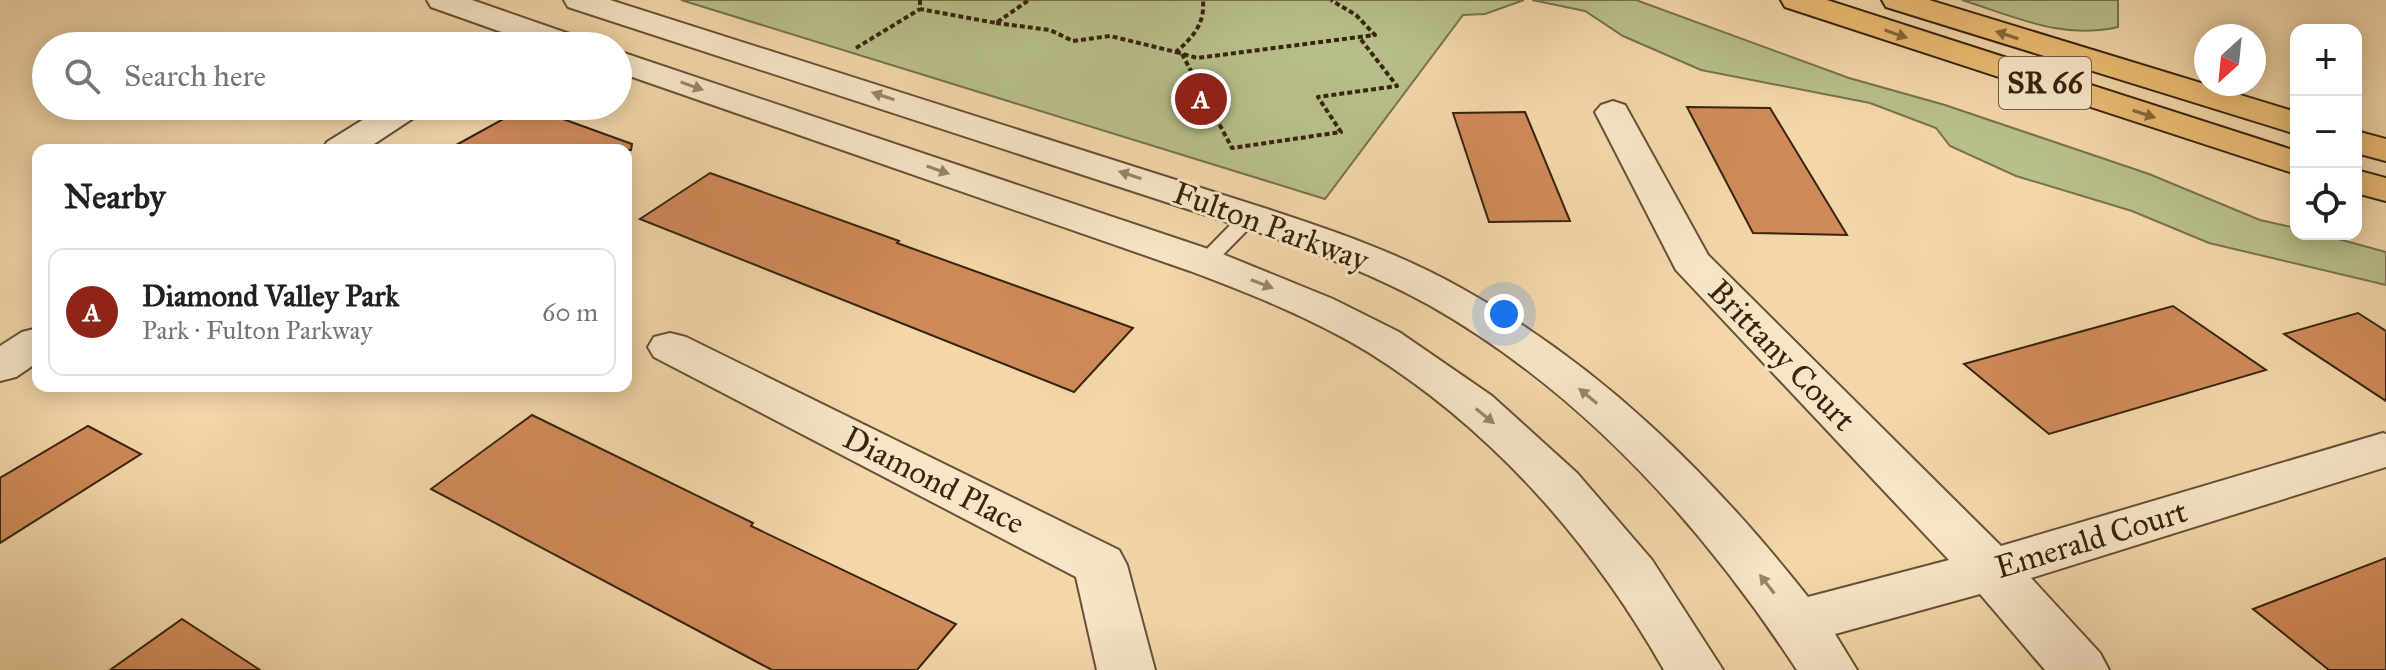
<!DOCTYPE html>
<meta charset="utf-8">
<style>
:root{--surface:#fff;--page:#f6f6f6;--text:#202124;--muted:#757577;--line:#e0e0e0;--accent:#8f2418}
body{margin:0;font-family:"IM FELL Great Primer",serif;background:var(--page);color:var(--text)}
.controls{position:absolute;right:24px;top:24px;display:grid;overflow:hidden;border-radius:16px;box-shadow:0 4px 20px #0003}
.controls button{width:72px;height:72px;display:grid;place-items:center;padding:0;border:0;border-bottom:2px solid var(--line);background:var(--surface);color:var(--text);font:40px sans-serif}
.compass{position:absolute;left:2194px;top:24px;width:72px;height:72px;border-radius:50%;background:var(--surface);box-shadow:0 4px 20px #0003;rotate:207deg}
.you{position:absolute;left:1504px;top:314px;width:28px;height:28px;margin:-20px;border:6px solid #fff;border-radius:50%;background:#1a73e8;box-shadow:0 0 0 12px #1a73e833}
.badge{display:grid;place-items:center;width:52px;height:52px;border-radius:50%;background:var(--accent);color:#fff;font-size:26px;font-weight:700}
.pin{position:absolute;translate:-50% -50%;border:4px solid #fff;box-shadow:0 2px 8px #0006}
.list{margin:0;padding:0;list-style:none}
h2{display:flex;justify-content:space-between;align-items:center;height:104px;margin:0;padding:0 32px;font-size:34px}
h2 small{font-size:26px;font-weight:400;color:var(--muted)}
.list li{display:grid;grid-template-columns:52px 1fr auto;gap:24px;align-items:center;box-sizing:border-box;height:128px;margin:0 16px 16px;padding:0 16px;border:2px solid var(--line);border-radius:16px}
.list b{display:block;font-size:30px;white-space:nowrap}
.list p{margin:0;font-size:26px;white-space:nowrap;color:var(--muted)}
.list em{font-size:26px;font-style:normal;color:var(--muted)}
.icon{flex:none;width:44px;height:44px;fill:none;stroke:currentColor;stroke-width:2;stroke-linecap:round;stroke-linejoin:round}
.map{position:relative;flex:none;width:2386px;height:670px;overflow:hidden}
.search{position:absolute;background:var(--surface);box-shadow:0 4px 20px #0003;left:32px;top:32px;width:600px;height:88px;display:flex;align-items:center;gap:20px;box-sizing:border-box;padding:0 28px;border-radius:44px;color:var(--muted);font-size:30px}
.panel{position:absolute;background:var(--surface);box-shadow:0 4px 20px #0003;left:32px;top:144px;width:600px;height:248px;border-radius:16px}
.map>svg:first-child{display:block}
</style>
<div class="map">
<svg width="2386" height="670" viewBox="0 0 2386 670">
<rect width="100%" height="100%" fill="#f3d7a9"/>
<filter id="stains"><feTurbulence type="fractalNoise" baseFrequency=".0025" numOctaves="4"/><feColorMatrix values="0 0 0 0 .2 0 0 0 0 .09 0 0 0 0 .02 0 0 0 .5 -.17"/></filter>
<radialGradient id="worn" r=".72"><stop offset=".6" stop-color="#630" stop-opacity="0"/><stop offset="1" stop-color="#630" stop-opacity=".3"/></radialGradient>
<g fill="#b8bf8b" stroke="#78724d" stroke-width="2">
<path d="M681,0H1524L1485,14L1463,15L1325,199Z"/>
<path d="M1532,0H1636L1849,78L1945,105L2149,174L2260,220L2296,228V234H2320L2386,252V285L2209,243L2132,211L2016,176L1950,146L1936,128L1870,103L1701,70L1623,36L1585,11Z"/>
<path d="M1962,0H2118V27C2062,40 2016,17 1962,0Z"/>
</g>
<g fill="#d08a5a" stroke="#38240f" stroke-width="2">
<path d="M527,106L632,144L631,150H447Z"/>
<path d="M1687,107L1770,108L1847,235L1753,233Z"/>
<path d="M1525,112L1570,221L1489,222L1453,113Z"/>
<path d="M710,173L899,241L897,243L1133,328L1074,392L640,219Z"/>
<path d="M2173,306L2266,370L2049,434L1964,364Z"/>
<path d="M2358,313L2386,331V401L2284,334Z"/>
<path d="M532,415L753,523L751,526L956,624L917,670H772L431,489Z"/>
<path d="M88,426L141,454L0,543V478Z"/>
<path d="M2386,558V670H2329L2253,609Z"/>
<path d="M182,619L260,670H110Z"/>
</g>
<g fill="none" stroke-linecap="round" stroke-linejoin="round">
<defs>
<path id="service" d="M1250,210L1257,212L1260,216L1257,220L1212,266H1198L1195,262L1198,258L1243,212Z"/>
<g id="minor">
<path d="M427,0H472L584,39L588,46H541L431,7Z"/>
<path d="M564,0H610L1264,208C1331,230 1399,253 1461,288C1599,364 1711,474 1808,597L1949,560L1676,270L1595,112L1601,105L1613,101L1625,105L1708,255L2001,546L2383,433L2386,434V467L2031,578L2100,653L2109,670H2045L1980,594L1835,634L1857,670H1797C1702,525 1581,391 1429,305C1375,275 1318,254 1261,233L568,7Z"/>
<path d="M618,51L1220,253L1333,299L1399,332L1492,396L1577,473L1652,560L1723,670H1664C1592,543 1493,430 1368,352C1312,318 1251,294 1190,271L618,72Z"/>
<path d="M385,106H427L421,113L365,150H322L327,142Z"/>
<path d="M38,328V362L16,377L0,381V346L22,332Z"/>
<path d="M670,333L686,337L1119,550L1127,565L1155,670H1097L1076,577L654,357L648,347L654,337Z"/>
</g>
<g id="primary">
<path d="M1781,0H1827L2296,151V174L1785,7Z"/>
<path d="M1882,0H1929L2296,112V134L1886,7Z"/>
<path d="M2356,131L2386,139V161L2356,153Z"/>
<path d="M2356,170L2386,178V201L2356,193Z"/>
</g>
</defs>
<use href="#service" stroke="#675136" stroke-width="4"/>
<use href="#minor" stroke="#675136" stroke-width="4"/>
<use href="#primary" stroke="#38240f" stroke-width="4"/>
<g stroke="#38240f" stroke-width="4" stroke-dasharray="5 3" stroke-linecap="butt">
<path d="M920,0V9L996,23L1029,0"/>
<path d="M996,23L1050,30L1073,41L1110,36L1176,52C1193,37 1205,24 1203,0"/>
<path d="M856,48L920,9"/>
<path d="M1176,52L1197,58L1375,35L1356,15L1331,0"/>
<path d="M1182,54L1232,148L1341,132L1318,97L1397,86L1359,37"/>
</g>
<use href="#service" fill="#f7e5c7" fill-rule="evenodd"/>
<use href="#minor" fill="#f7e5c7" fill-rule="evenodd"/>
<use href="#primary" fill="#eabc74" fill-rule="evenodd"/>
</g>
<defs><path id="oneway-solid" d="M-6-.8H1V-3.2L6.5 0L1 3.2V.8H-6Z" transform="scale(2)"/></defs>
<g fill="#88683c">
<use href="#oneway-solid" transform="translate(1896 34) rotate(19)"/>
<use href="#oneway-solid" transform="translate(2007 35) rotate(-162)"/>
<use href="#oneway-solid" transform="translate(2144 114) rotate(18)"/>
</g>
<g fill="#98846b">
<use href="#oneway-solid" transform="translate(692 86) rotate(19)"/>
<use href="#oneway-solid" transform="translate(883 96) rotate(-162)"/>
<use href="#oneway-solid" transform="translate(938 170) rotate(19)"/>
<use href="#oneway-solid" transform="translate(1130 175) rotate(-162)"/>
<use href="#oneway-solid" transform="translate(1262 284) rotate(21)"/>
<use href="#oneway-solid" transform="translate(1588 396) rotate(-140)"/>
<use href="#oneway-solid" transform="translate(1485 416) rotate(39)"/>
<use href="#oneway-solid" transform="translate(1767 584) rotate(-128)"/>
</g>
<g text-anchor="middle" stroke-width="6" stroke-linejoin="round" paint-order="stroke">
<rect fill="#f7e5c7" stroke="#715e46" stroke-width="2" x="1999" y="57" width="92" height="52" rx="6"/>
<g font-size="30" font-weight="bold" fill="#38240f">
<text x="2045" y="93">SR 66</text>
</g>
<g font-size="32" fill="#38240f" stroke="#f7e5c7">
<text transform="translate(1271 226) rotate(20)" y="11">Fulton Parkway</text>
<text transform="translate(1782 355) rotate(46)" y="11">Brittany Court</text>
<text transform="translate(934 480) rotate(27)" y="11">Diamond Place</text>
<text transform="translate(2091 539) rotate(-17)" y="11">Emerald Court</text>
</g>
</g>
<rect width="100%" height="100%" filter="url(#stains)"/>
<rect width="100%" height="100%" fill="url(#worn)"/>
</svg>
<div class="controls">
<button>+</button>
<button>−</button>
<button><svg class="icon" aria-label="locate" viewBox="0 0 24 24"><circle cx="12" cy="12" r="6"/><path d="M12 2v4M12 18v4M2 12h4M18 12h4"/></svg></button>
</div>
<svg class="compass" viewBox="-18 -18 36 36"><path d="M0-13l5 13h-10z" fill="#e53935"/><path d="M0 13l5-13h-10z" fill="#757577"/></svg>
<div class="you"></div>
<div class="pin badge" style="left:1201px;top:99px">A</div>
<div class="search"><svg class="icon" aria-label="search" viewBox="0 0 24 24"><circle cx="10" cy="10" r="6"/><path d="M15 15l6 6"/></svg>Search here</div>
<section class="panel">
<h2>Nearby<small></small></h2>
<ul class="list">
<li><span class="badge">A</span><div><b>Diamond Valley Park</b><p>Park · Fulton Parkway</p></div><em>60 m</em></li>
</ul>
</section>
</div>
